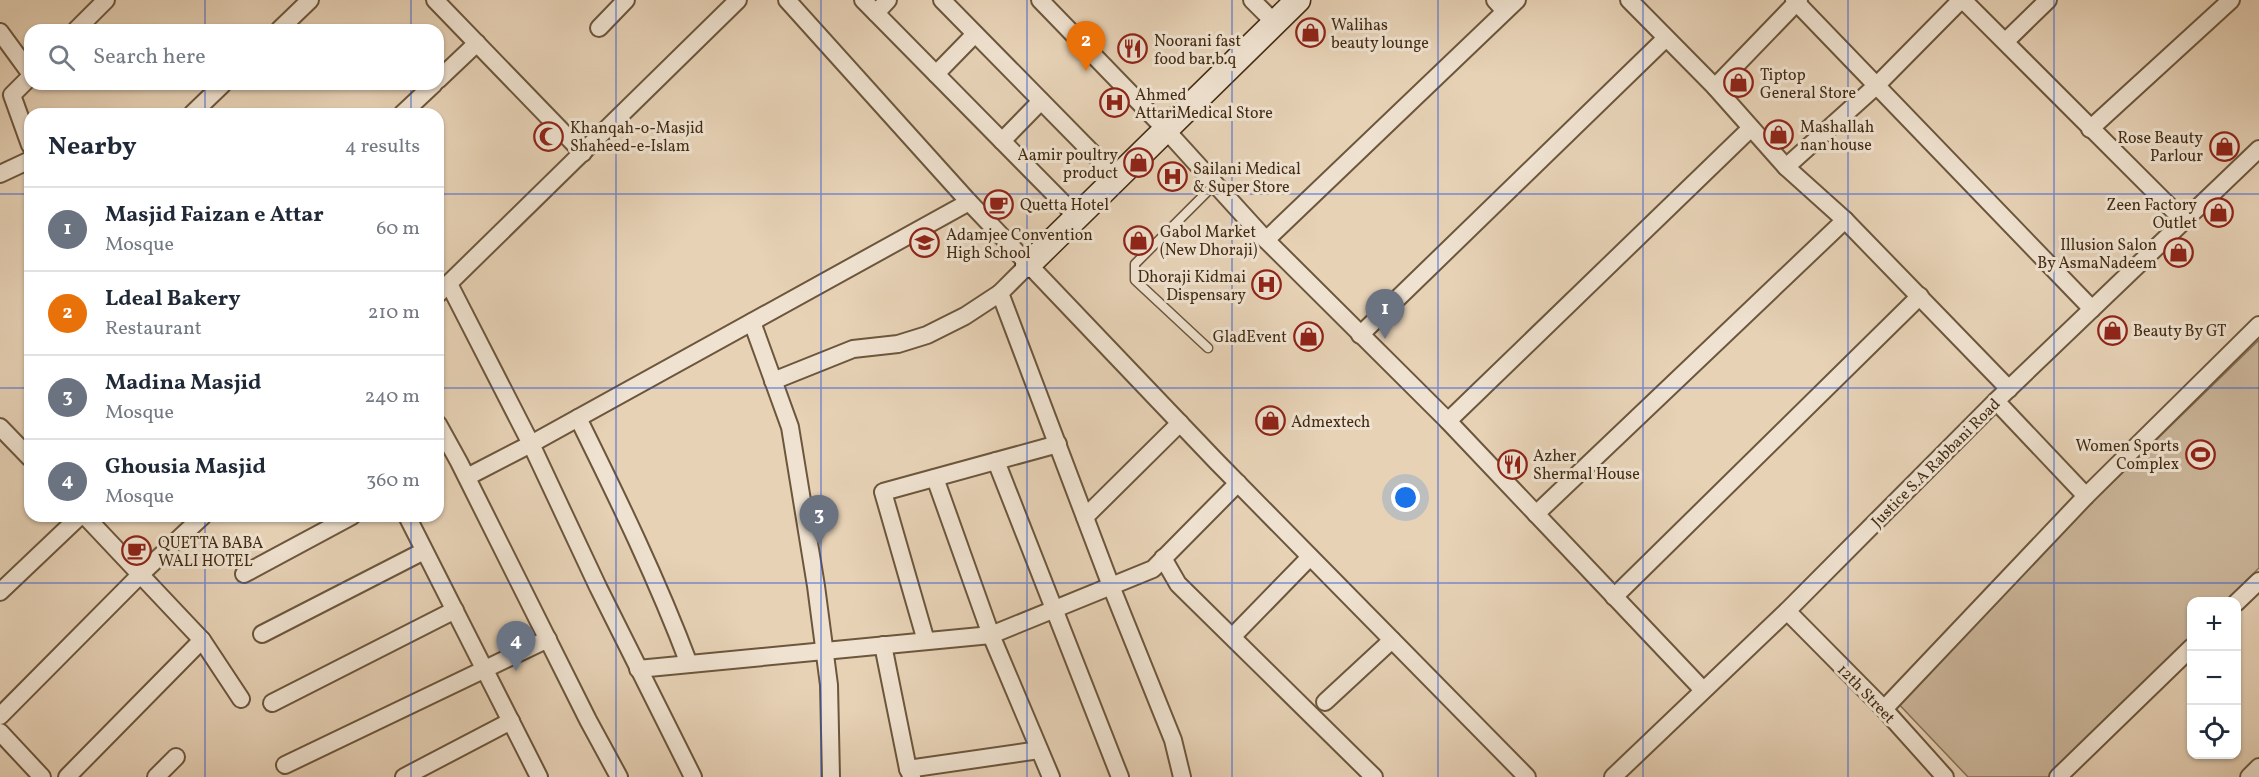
<!DOCTYPE html>
<meta charset="utf-8">
<style>
:root{--surface:#fff;--page:#f6f6f7;--text:#1f2937;--muted:#747a83;--line:#e0e1e3;--accent:#2563eb}
body{margin:0;font-family:Vollkorn,serif;background:var(--page);color:var(--text)}
.controls{position:absolute;right:18px;bottom:18px;display:grid;overflow:hidden;border-radius:12px;box-shadow:0 2px 4px #0004}
.controls button{width:54px;height:54px;display:grid;place-items:center;padding:0;border:0;border-bottom:2px solid var(--line);background:var(--surface);color:var(--text);font:30px sans-serif}
.you{position:absolute;left:1406px;top:498px;width:21px;height:21px;margin:-15px;border:4px solid #fff;border-radius:50%;background:#1a73e8;box-shadow:0 0 0 9px #1a73e833}
.badge{display:grid;place-items:center;width:39px;height:39px;border-radius:50%;background:var(--accent);color:#fff;font-size:20px;font-weight:700}
.pin{position:absolute;translate:-50% -50px;filter:drop-shadow(0 2px 3px #0008)}
.pin::after{content:'';position:absolute;top:32px;width:21px;height:18px;background:inherit;clip-path:polygon(0 0,100% 0,50% 100%)}
.list{margin:0;padding:0;list-style:none}
h2{display:flex;justify-content:space-between;align-items:center;height:78px;margin:0;padding:0 24px;font-size:26px}
h2 small{font-size:20px;font-weight:400;color:var(--muted)}
.list li{display:grid;grid-template-columns:39px 1fr auto;gap:18px;align-items:center;box-sizing:border-box;height:84px;padding:0 24px;border-top:2px solid var(--line)}
.list b{display:block;font-size:22px;white-space:nowrap}
.list p{margin:0;font-size:20px;white-space:nowrap;color:var(--muted)}
.list em{font-size:20px;font-style:normal;color:var(--muted)}
.icon{flex:none;width:33px;height:33px;fill:none;stroke:currentColor;stroke-width:2;stroke-linecap:round;stroke-linejoin:round}
.map{position:relative;flex:none;width:2259px;height:777px;overflow:hidden}
.search{position:absolute;background:var(--surface);box-shadow:0 2px 4px #0004;left:24px;top:24px;width:420px;height:66px;display:flex;align-items:center;gap:15px;box-sizing:border-box;padding:0 21px;border-radius:18px;color:var(--muted);font-size:22px}
.panel{position:absolute;background:var(--surface);box-shadow:0 2px 4px #0004;left:24px;top:108px;width:420px;height:414px;border-radius:18px}
.map>svg:first-child{display:block}
</style>
<div class="map">
<svg width="2259" height="777" viewBox="0 0 2259 777">
<rect width="100%" height="100%" fill="#e7d2b6"/>
<filter id="stains"><feTurbulence type="fractalNoise" baseFrequency=".00333" numOctaves="4"/><feColorMatrix values="0 0 0 0 .2 0 0 0 0 .09 0 0 0 0 .02 0 0 0 .5 -.17"/></filter>
<radialGradient id="worn" r=".72"><stop offset=".6" stop-color="#630" stop-opacity="0"/><stop offset="1" stop-color="#630" stop-opacity=".3"/></radialGradient>
<path fill="#cbb69a" stroke="#877157" stroke-width="1.5" d="M2259,340V568L2226,601L2192,602L2191,636L2052,777H1968L1892,697Z"/>
<g fill="none" stroke-linecap="round" stroke-linejoin="round">
<defs>
<path id="lane" d="M1208,348L1135,280V264L1214,185"/>
<g id="street">
<path d="M435,0L583,153"/>
<path d="M787,0L969,202L1217,462L1527,777"/>
<path d="M863,0L1077,217"/>
<path d="M942,0L1117,178"/>
<path d="M1040,0L1166,130L1266,240L1448,421L1703,690"/>
<path d="M1252,0L1275,23"/>
<path d="M1495,0L1505,11"/>
<path d="M1629,0L1715,87L1786,167L1845,220L2009,389"/>
<path d="M1794,0L2092,309"/>
<path d="M1963,0L2184,221"/>
<path d="M876,13L888,0"/>
<path d="M599,28L626,0"/>
<path d="M76,30L106,0"/>
<path d="M279,30L310,0"/>
<path d="M0,32L30,73"/>
<path d="M2006,41L2048,0"/>
<path d="M936,74L975,34"/>
<path d="M30,77L12,95L30,145"/>
<path d="M438,80L477,43"/>
<path d="M1715,87L1799,0"/>
<path d="M192,114L223,84"/>
<path d="M402,114L434,84"/>
<path d="M2090,129L2231,0"/>
<path d="M1002,141L1041,101"/>
<path d="M1786,167L1876,86L1961,0"/>
<path d="M0,174L30,160"/>
<path d="M1266,240L1517,0"/>
<path d="M1028,265L1000,293L1111,586L1173,740L1182,777"/>
<path d="M449,284L531,444L598,587L693,777"/>
<path d="M438,294L738,0"/>
<path d="M752,322L790,427L816,586L829,685L831,777"/>
<path d="M1360,335L1666,38"/>
<path d="M773,381L853,349L898,344L927,335L965,316L1000,293"/>
<path d="M1996,401L2086,496"/>
<path d="M578,418C618,499 657,579 689,664"/>
<path d="M1448,421L1751,128"/>
<path d="M438,424L459,462L588,720L619,777"/>
<path d="M0,427L30,458"/>
<path d="M996,461L1120,777"/>
<path d="M467,477L531,444L969,202"/>
<path d="M935,478L991,635L1051,777"/>
<path d="M1536,514L1845,220"/>
<path d="M85,516L202,640L241,699"/>
<path d="M407,516L539,777"/>
<path d="M1085,517L1180,423"/>
<path d="M1163,558L1178,584L1374,777"/>
<path d="M244,574L352,516"/>
<path d="M0,592L80,516"/>
<path d="M1614,597L1920,296"/>
<path d="M2236,603L2259,581"/>
<path d="M1787,611L1884,709L1945,777"/>
<path d="M262,634L424,551"/>
<path d="M1235,634L1310,557"/>
<path d="M926,641L883,492L1058,444"/>
<path d="M883,645L908,769L912,777"/>
<path d="M638,669L991,635L1153,569L1238,483"/>
<path d="M1325,702L1392,640"/>
<path d="M272,703L455,610"/>
<path d="M1884,709L2086,496L2259,325"/>
<path d="M0,716L141,574L203,516"/>
<path d="M0,732L42,777"/>
<path d="M285,765L548,639"/>
<path d="M908,769L1039,750"/>
<path d="M67,777L202,640"/>
<path d="M156,777L176,757"/>
<path d="M404,777L511,721"/>
<path d="M1613,777L1787,611L1996,401L2259,149"/>
<path d="M2058,777L2192,647"/>
<path d="M2249,777L2259,767"/>
</g>
<path id="secondary" d="M1028,265L1298,0"/>
</defs>
<use href="#lane" stroke="#6c563c" stroke-width="11"/>
<use href="#street" stroke="#6c563c" stroke-width="20"/>
<use href="#secondary" stroke="#432c14" stroke-width="27"/>
<use href="#lane" stroke="#efe2d0" stroke-width="8"/>
<use href="#street" stroke="#efe2d0" stroke-width="16"/>
<use href="#secondary" stroke="#efe2d0" stroke-width="24"/>
</g>
<path fill="none" stroke="#1d4ed8" stroke-width="1.5" stroke-opacity="0.55" d="M205,0V30M411,0V30M616,0V777M821,0V777M1027,0V777M1232,0V777M1438,0V777M1643,0V777M1848,0V777M2054,0V777M205,84V114M411,84V114M0,194H30M438,194H2259M0,388H30M438,388H2259M205,516V777M411,516V777M0,583H2259"/>
<defs>
<symbol id="shop-ring" viewBox="-11 -11 22 22"><circle r="9.5" fill="#efe2d0" stroke="#8f2418" stroke-width="1.5"/><path d="M-5-2.5h2.3a2.7 3.5 0 0 1 5.4 0H5L5.5 6h-11ZM-1.5-2.5h3a1.5 2.3 0 0 0-3 0Z" fill="#8f2418"/></symbol>
<symbol id="restaurant-ring" viewBox="-11 -11 22 22"><circle r="9.5" fill="#efe2d0" stroke="#8f2418" stroke-width="1.5"/><path d="M-5-6h1v4h1v-4h1v4h1v-4h1v5L-1.5 .5V6h-2V.5L-5-1ZM5-6V6H3V1.5H1.5Q1.5-4 5-6Z" fill="#8f2418"/></symbol>
<symbol id="hospital-ring" viewBox="-11 -11 22 22"><circle r="9.5" fill="#efe2d0" stroke="#8f2418" stroke-width="1.5"/><path d="M-5-5h3v3.5h4V-5h3V5h-3V1.5h-4V5h-3Z" fill="#8f2418"/></symbol>
<symbol id="mosque-ring" viewBox="-11 -11 22 22"><circle r="9.5" fill="#efe2d0" stroke="#8f2418" stroke-width="1.5"/><path d="M3.5-4.9A6 6 0 1 0 3.5 4.9A5 5 0 1 1 3.5-4.9Z" fill="#8f2418"/></symbol>
<symbol id="cafe-ring" viewBox="-11 -11 22 22"><circle r="9.5" fill="#efe2d0" stroke="#8f2418" stroke-width="1.5"/><path d="M-5.5-4.5H6V0H3Q3 3.5 0 3.5H-2.5Q-5.5 3.5-5.5 0ZM3-3.2v2h1.7v-2ZM-6 4.5H4V6H-6Z" fill="#8f2418"/></symbol>
<symbol id="school-ring" viewBox="-11 -11 22 22"><circle r="9.5" fill="#efe2d0" stroke="#8f2418" stroke-width="1.5"/><path d="M0-5L7-2L0 1L-7-2ZM-4 1L0 2.5L4 1V4Q0 6-4 4Z" fill="#8f2418"/></symbol>
<symbol id="stadium-ring" viewBox="-11 -11 22 22"><circle r="9.5" fill="#efe2d0" stroke="#8f2418" stroke-width="1.5"/><path d="M0-5a6.5 5 0 1 0 0 10a6.5 5 0 1 0 0-10ZM-3.5-1.8h7v3.6h-7Z" fill="#8f2418"/></symbol>
</defs>
<g fill-rule="evenodd">
<use href="#shop-ring" x="1294" y="16" width="33" height="33"/>
<use href="#restaurant-ring" x="1116" y="32" width="33" height="33"/>
<use href="#shop-ring" x="1722" y="66" width="33" height="33"/>
<use href="#hospital-ring" x="1098" y="86" width="33" height="33"/>
<use href="#shop-ring" x="1762" y="118" width="33" height="33"/>
<use href="#mosque-ring" x="532" y="120" width="33" height="33"/>
<use href="#shop-ring" x="2208" y="130" width="33" height="33"/>
<use href="#shop-ring" x="1122" y="146" width="33" height="33"/>
<use href="#hospital-ring" x="1156" y="160" width="33" height="33"/>
<use href="#cafe-ring" x="982" y="188" width="33" height="33"/>
<use href="#shop-ring" x="2202" y="196" width="33" height="33"/>
<use href="#shop-ring" x="1122" y="224" width="33" height="33"/>
<use href="#school-ring" x="908" y="226" width="33" height="33"/>
<use href="#shop-ring" x="2162" y="236" width="33" height="33"/>
<use href="#hospital-ring" x="1250" y="268" width="33" height="33"/>
<use href="#shop-ring" x="2096" y="314" width="33" height="33"/>
<use href="#shop-ring" x="1292" y="320" width="33" height="33"/>
<use href="#shop-ring" x="1254" y="404" width="33" height="33"/>
<use href="#stadium-ring" x="2184" y="438" width="33" height="33"/>
<use href="#restaurant-ring" x="1496" y="448" width="33" height="33"/>
<use href="#cafe-ring" x="120" y="534" width="33" height="33"/>
</g>
<g text-anchor="middle" stroke-width="6" stroke-linejoin="round" paint-order="stroke">
<g font-size="16" fill="#432c14" stroke="#efe2d0" text-anchor="start">
<text x="1331" y="30">Walihas<tspan x="1331" dy="18">beauty lounge</tspan></text>
<text x="1154" y="46">Noorani fast<tspan x="1154" dy="18">food bar.b.q</tspan></text>
<text x="1760" y="80">Tiptop<tspan x="1760" dy="18">General Store</tspan></text>
<text x="1135" y="100">Ahmed<tspan x="1135" dy="18">AttariMedical Store</tspan></text>
<text x="1800" y="132">Mashallah<tspan x="1800" dy="18">nan house</tspan></text>
<text x="570" y="133">Khanqah-o-Masjid<tspan x="570" dy="18">Shaheed-e-Islam</tspan></text>
<text x="2203" y="143" text-anchor="end">Rose Beauty<tspan x="2203" dy="18">Parlour</tspan></text>
<text x="1118" y="160" text-anchor="end">Aamir poultry<tspan x="1118" dy="18">product</tspan></text>
<text x="1193" y="174">Sailani Medical<tspan x="1193" dy="18">&amp; Super Store</tspan></text>
<text x="1020" y="210">Quetta Hotel</text>
<text x="2197" y="210" text-anchor="end">Zeen Factory<tspan x="2197" dy="18">Outlet</tspan></text>
<text x="1160" y="237">Gabol Market<tspan x="1160" dy="18">(New Dhoraji)</tspan></text>
<text x="946" y="240">Adamjee Convention<tspan x="946" dy="18">High School</tspan></text>
<text x="2157" y="250" text-anchor="end">Illusion Salon<tspan x="2157" dy="18">By AsmaNadeem</tspan></text>
<text x="1246" y="282" text-anchor="end">Dhoraji Kidmai<tspan x="1246" dy="18">Dispensary</tspan></text>
<text x="2133" y="336">Beauty By GT</text>
<text x="1287" y="342" text-anchor="end">GladEvent</text>
<text x="1291" y="427">Admextech</text>
<text x="2179" y="451" text-anchor="end">Women Sports<tspan x="2179" dy="18">Complex</tspan></text>
<text x="1533" y="461">Azher<tspan x="1533" dy="18">Shermal House</tspan></text>
<text x="158" y="548">QUETTA BABA<tspan x="158" dy="18">WALI HOTEL</tspan></text>
</g>
<g font-size="16" fill="#432c14" stroke="#efe2d0">
<text transform="translate(1935 462) rotate(-45)" y="6">Justice S.A Rabbani Road</text>
<text transform="translate(1867 693) rotate(46)" y="6">12th Street</text>
</g>
</g>
<rect width="100%" height="100%" filter="url(#stains)"/>
<rect width="100%" height="100%" fill="url(#worn)"/>
</svg>
<div class="controls">
<button>+</button>
<button>−</button>
<button><svg class="icon" aria-label="locate" viewBox="0 0 24 24"><circle cx="12" cy="12" r="6"/><path d="M12 2v4M12 18v4M2 12h4M18 12h4"/></svg></button>
</div>
<div class="you"></div>
<div class="pin badge" style="left:1385px;top:339px;background:#6b7280">1</div>
<div class="pin badge" style="left:1086px;top:71px;background:#e8710a">2</div>
<div class="pin badge" style="left:819px;top:545px;background:#6b7280">3</div>
<div class="pin badge" style="left:516px;top:671px;background:#6b7280">4</div>
<div class="search"><svg class="icon" aria-label="search" viewBox="0 0 24 24"><circle cx="10" cy="10" r="6"/><path d="M15 15l6 6"/></svg>Search here</div>
<section class="panel">
<h2>Nearby<small>4 results</small></h2>
<ul class="list">
<li><span class="badge" style="background:#6b7280">1</span><div><b>Masjid Faizan e Attar</b><p>Mosque</p></div><em>60 m</em></li>
<li><span class="badge" style="background:#e8710a">2</span><div><b>Ldeal Bakery</b><p>Restaurant</p></div><em>210 m</em></li>
<li><span class="badge" style="background:#6b7280">3</span><div><b>Madina Masjid</b><p>Mosque</p></div><em>240 m</em></li>
<li><span class="badge" style="background:#6b7280">4</span><div><b>Ghousia Masjid</b><p>Mosque</p></div><em>360 m</em></li>
</ul>
</section>
</div>
